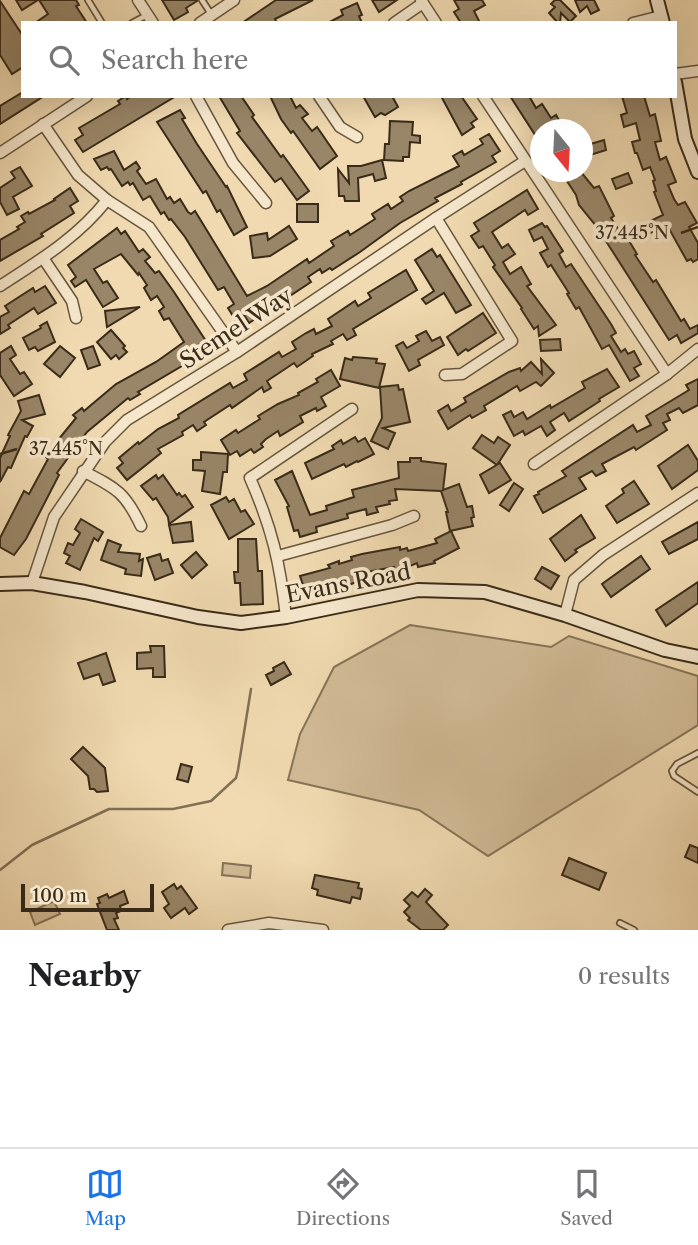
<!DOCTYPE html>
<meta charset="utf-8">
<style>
:root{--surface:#fff;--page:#f6f6f6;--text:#202124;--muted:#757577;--line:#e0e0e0;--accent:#1a73e8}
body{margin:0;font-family:"Libre Caslon Text",serif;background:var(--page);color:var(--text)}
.compass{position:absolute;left:530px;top:119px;width:63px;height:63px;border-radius:50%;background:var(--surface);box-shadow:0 7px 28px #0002;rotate:162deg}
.scale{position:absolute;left:21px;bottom:18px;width:133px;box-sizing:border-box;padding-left:7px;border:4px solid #392b18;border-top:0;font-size:19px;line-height:24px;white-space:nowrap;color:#392b18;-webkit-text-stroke:5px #f6e7cc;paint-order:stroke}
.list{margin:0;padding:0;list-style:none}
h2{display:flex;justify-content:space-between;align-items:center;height:91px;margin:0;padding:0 28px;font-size:30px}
h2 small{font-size:23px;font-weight:400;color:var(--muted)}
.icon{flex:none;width:38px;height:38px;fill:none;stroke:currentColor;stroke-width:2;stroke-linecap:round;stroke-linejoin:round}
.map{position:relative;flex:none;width:698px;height:930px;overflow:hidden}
.search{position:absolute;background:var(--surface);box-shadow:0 7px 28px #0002;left:21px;right:21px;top:21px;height:77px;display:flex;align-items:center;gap:18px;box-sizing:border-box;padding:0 24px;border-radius:0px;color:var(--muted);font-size:26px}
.sheet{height:217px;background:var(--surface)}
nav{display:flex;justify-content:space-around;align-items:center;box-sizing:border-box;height:98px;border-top:2px solid var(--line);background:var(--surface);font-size:19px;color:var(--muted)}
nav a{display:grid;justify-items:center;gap:4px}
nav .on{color:var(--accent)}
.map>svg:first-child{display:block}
</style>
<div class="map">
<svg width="698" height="930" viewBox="0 0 698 930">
<rect width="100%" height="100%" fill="#f1dab1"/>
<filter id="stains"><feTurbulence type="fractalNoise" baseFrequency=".00286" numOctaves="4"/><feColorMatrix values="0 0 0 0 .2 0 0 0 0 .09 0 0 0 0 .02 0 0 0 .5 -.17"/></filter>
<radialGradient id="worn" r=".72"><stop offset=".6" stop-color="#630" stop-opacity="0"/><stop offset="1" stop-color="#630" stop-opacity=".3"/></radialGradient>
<g fill="#d2bc97" stroke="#867458" stroke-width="2">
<path d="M410,625L551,647L569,636L698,676V725L488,856L419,810L288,780L300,734L334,667Z"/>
<path d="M223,863L251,866L250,878L222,875Z"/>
<path d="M54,901L60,914L35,925L30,912Z"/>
</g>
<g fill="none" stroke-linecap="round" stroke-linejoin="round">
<path stroke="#827055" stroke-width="2.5" d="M0,870L32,845L109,809H173L211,801L236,778L238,770L251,689"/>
</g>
<g fill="#998668" stroke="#392b18" stroke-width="2">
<path d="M16,0H38L22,10Z"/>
<path d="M39,0H76L79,5L76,6L87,23H35L48,14Z"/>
<path d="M162,0H197V1L186,8L188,12L174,20Z"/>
<path d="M276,0H313L275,19L277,23H242Z"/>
<path d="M372,0H397L379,12Z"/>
<path d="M454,0H482L485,5L474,11L480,23H461L454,12L459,9Z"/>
<path d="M555,0H560L576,16L570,22L561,13L560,23H558L549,13L555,7L551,4Z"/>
<path d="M575,0H594L599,10L591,14L587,6L580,12Z"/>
<path d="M0,1L23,36V67L12,74L0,55Z"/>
<path d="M357,3L362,15L359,16L362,23H328L343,15L341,10Z"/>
<path d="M23,92V96H44L0,124V106Z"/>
<path d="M126,96L127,99L131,96H176L83,152L75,140L83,135L79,128L120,104L118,101Z"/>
<path d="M219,96H241L254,115L252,117L281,157L283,155L309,191L297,200L281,178L275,182L237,133L240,131Z"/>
<path d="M270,96H290L296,108L300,105L308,114L302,118L312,131L317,127L337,156L320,169L293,131L291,133L281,119Z"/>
<path d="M363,96H392L398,107L385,115L381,113L375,117Z"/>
<path d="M441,96H461L477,119L471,123L474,127L462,135Z"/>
<path d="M510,96H529L536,108L542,104L551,118L556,115L560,122L556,124L560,130H541V144Z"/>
<path d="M622,96H644L650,116L655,114L661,141L655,142L660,160L666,157L676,182L668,185L674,199L678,205L685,202L697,223L689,227L698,243V259L693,262L691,259L687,261L667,225L646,235L642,225L663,215L654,192L656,191L653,181L655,180L650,167L643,170L637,153H635L632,142L640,140L636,123L624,127L621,115L627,113Z"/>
<path d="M180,110L185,118L182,119L197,144L226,187L227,186L247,227L234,235L220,210L217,212L206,191L203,193L157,122Z"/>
<path d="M390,121L413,122L412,135L420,136V143L410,142L409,157H403V161L384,160L385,144H389Z"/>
<path d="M489,134L500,151L492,156L496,162L461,182L462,184L435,198L438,201L400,223L360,252L332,270L330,268L322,273L320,269L308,277L311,282L249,323L244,315L236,321L228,308L234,304L224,287L218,290L185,237L171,219L169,220L164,212L161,214L150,196L143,200L133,183L130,185L128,182L122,186L111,169L109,170L107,167L101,170L94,159L114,151L124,170L136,162L140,168L137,171L146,184L156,179L167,199L170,197L174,203L180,199L188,212L191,214L195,211L247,296L267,286L307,259L309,263L334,246L331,241L348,231L350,235L375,219L372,214L388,204L391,209L403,201L400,197L409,191L459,166L453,156L462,151L464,155L483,144L480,139Z"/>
<path d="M604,140L606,150L590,155L587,145Z"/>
<path d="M382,160L386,178L375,181L373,174L358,178L359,201H345L344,196H339L338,169L349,183L348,166H361Z"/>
<path d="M20,167L32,186L13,197L19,209L7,215L0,202V188L15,178L11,172Z"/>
<path d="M561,172H581L594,188L599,186L614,216L611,218L626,241L628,239L637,254L635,255L653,282L656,280L681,321L684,319L690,329L698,325V333L681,343L677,335L669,340L597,227L579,205L576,195Z"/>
<path d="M628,173L632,183L616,189L612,179Z"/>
<path d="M70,188L78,201L70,206L74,213L41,234L43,236L0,261V240L19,229L17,227L25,222L21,216L28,212L29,214L55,200L54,199Z"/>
<path d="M527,190L538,209L528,215L525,210L492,232L502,248L508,244L515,254L503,262L510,274L521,267L531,284L527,286L556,325L539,336L538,326L534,329L521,309L522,308L493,267L495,265L483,246L479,248L471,236L479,231L474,223Z"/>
<rect x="297" y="204" width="21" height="18"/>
<path d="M542,223L545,227L547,226L563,251L559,254L566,267L571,264L611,324L616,333L611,336L621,352L625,349L628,354L634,351L641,364L634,368L639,376L630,381L609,345L602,349L579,307L576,309L567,294L569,293L551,265L548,267L540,253L548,249L542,237L534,241L529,230Z"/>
<path d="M289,226L297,239L270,256L253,258L250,236L267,233L268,240Z"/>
<path d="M117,228L121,234L125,231L139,252L143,249L150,257L145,261L155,273L159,271L174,292L206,341L198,345L204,353L138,392L140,394L130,400L128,398L87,432L57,473L59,475L26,539L14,555L0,547V538L24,491L29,494L48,459L45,456L76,418L73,415L82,408L84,411L116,384L156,362L184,342L169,318L164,320L159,311L164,307L157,296L151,300L144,288L147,285L139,273L138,275L121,254L94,269L103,283L107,281L118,298L103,307L86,280L75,287L71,281L76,277L68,265Z"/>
<path d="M432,249L437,257L440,255L471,305L456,313L444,293L426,304L422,299L434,291L415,260Z"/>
<path d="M406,270L417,290L353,329L356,335L347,340L343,334L331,341L333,344L312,354L313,356L297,367L294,363L267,381L271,388L264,392L262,387L232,408L230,405L204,422L206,425L197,431L193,425L182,432L183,435L158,449L161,453L127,480L117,468L123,463L119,458L138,442L139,444L158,429L179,418L178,415L230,383L233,388L247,380L244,374L279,352L282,357L296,349L292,342L306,333L314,329L316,334L332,326L328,319L355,301L358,306L371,298L368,293Z"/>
<path d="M45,286L56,303L38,314L34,308L8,325L10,328L0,334V317L9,312L5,306L33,288L35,292Z"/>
<path d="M140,307L107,327L105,311Z"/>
<path d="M483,313L496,333L468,351L466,349L458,355L447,337Z"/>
<path d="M47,322L55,342L38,351L35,347L29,350L23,338L41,328L40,326Z"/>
<path d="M111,330L125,346L123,348L127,352L119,359L116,355L111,359L97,342Z"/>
<path d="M426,331L432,341L440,337L444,345L418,360L420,365L409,371L396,346L403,342L407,348L419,341L416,336Z"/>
<path d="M560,339L561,350L541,351L540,340Z"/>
<path d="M11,346L16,355L10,359L20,374L24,372L32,384L14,396L0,375V353Z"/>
<path d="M60,346L75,358L60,377L44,364Z"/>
<path d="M93,346L100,365L88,369L81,350Z"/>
<path d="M353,357L377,359L376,363L385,364L379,388L340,379L345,358L352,360Z"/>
<path d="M541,359L554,373L541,386L536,382L520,391L517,386L484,406L486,410L472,418L470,415L448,429L438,411L448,405L451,411L466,402L464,398L509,372L520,368L521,371L531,362L542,374Z"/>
<path d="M607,369L619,387L599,399L600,401L569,421L564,413L550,422L555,430L547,436L541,426L525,435L523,431L514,436L503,415L511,411L514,417L523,412L527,419L550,405L551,408L585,388L582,382Z"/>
<path d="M331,370L340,386L321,397L326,406L317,411L316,408L300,416L303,422L280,436L278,431L266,439L261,444L263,447L254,453L251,449L240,456L237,451L230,455L221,440L236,430L238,433L260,419L258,416L278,404L299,395L298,393L318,382L316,379Z"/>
<path d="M698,379V405L683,413L679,408L667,414L670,420L663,423L667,430L636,450L634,447L602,464L606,471L596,476L592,471L579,478L586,489L543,513L534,496L539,494L538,492L566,476L562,471L633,425L637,432L651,425L646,416L689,390L686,385Z"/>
<path d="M398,385L399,390L403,389L410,422L383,428L395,433L388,449L371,441L382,418L380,387Z"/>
<path d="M39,395L45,414L22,420L33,426L27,437L25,436L11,468L8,467L0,482V458L10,436L8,435L21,411L18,401Z"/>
<path d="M482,435L494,443L498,437L510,445L497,465L473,448Z"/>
<path d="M355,437L358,442L365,438L374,454L358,462L357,461L346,467L344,464L312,479L305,463L334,449L332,446L341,440L343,444Z"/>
<path d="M688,445L698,461V470L672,489L658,466Z"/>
<path d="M201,452L228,454L227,472H223L220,494L202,491L205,471L193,470V460H201Z"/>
<path d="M410,458H421V461L446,464L443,490L459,484L467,507L472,506L474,517L471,518L473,526L450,531L446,512H448L441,491L395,489L397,500L389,501L390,504L376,507L378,512L367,515L366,509L347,514L348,518L316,527L317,532L300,537L298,530L294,531L287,507L289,506L275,480L292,471L310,515L327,510L326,506L354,497L352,490L399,478L398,462H410Z"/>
<path d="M500,463L511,480L489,493L480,475Z"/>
<path d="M156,475L158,479L163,475L177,495L179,493L182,497L185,495L193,507L169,524L168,517L156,498L153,500L141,486Z"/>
<path d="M634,481L649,504L617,523L606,506L624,493L622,489Z"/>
<path d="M514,483L523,489L509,511L500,505Z"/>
<path d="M226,497L229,502L234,499L241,512L245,510L254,524L229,539L211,505Z"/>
<path d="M581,515L595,538L575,550L577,552L565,561L550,539Z"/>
<path d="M81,519L103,532L98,541L94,538L80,570L66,563L70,556L64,553L68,543L73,545L80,533L75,529Z"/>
<path d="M191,522L193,541L173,543L169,525Z"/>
<path d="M698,522V539L669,554L662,542Z"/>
<path d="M451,531L459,548L434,561L435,563L418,567L417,563L395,572L394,567L367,572L369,578L330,591L328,586L306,594L300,576L330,568L328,565L339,561V564L352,560L351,557L362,554L400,547V550L407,548L408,551L437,543L435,539Z"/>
<path d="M238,539H256L258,571H262L263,604L241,605L240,583H235L234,572H238Z"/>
<path d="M108,540L121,545L118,552L140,554L139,561L143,559L141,576L125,574L126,569L101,560Z"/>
<path d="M196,552L207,565L192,578L181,565Z"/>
<path d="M160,554L162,561L168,559L173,573L155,580L147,558Z"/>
<path d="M641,556L650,569L611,597L602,584Z"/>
<path d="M542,567L559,576L551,589L535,579Z"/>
<path d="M698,582V603L666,626L656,610Z"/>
<path d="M150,646H164L165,677H153V668L137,669V653L151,652Z"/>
<path d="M106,653L115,681L103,685L99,674L84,679L78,663Z"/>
<path d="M284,662L291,674L271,685L266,675L274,671L273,668Z"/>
<path d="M83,747L105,768L108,791L97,792L94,789H90L88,776L71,759Z"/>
<path d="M181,764L192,767L188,782L177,779Z"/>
<path d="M690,845L698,848V863L685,857Z"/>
<path d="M569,858L606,873L599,890L562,875Z"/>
<path d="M315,875L359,883L358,888L362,889L360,899L352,897L350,903L317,895L318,890L312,888Z"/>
<path d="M174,884L177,889L181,886L197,908L189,914L185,908L171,918L164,908L169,904L162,892Z"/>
<path d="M425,889L432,895L426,902L448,925L443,930H421L408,920L410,918L404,912L410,906L404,900L412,892L418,897Z"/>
<path d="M124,891L128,903L120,906L121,911L116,913L118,918L114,919L119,930H107L97,904L100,903L98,898L107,894L109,898Z"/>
</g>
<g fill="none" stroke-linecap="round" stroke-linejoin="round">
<defs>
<g id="lane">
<path d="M88,0L102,23"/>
<path d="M202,0L211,14"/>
<path d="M132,23L147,15"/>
<path d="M698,753L677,764L672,771L674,776L698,792"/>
<path d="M620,923L634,930"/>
</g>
<g id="street">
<path d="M138,0L153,23"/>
<path d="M421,0L436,23"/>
<path d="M200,23L234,0"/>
<path d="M394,23L423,3"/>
<path d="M633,23L661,16"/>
<path d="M675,74L698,71"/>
<path d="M196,96L233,163L266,203"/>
<path d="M319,96L340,127L357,137"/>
<path d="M483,96L667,374"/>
<path d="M43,124L78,175L107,200L149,227L237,352"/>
<path d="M0,153L87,96"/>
<path d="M436,218L512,341L462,374L445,375"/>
<path d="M43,258L72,301L76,318"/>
<path d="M0,286C40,260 78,237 107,200"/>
<path d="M534,464L667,374L698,349"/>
<path d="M83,471C116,488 125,492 141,526"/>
<path d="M278,556L392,525L414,516"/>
<path d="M32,583L54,517L105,442L127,420L237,352L436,218L525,161"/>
<path d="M565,615L574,580L603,555L698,493"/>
<path d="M286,617C280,563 272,528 250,478L352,409"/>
<path d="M228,930L269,923L323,930"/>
</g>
<g id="secondary">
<path d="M657,0L663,23"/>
<path d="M675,82L685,139L698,172"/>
<path d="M0,584L32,583L85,592L198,617L241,623L286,617L418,590L485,592L565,615L665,650L698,657"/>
</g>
</defs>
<use href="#lane" stroke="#67573e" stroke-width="8"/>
<use href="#street" stroke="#67573e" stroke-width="13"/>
<use href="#secondary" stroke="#392b18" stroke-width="16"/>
<use href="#lane" stroke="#f6e7cc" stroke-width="4.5"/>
<use href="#street" stroke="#f6e7cc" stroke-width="10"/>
<use href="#secondary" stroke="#f6e7cc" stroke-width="12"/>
</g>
<path fill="none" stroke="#392b18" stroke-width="2.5" d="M681,233L698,227M0,454L17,449"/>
<g text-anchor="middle" stroke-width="7" stroke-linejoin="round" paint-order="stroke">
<g font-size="23" fill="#392b18" stroke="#f6e7cc">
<text transform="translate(236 328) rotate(-33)" y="8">Stemel Way</text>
<text transform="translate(348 583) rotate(-11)" y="8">Evans Road</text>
</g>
</g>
<g font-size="18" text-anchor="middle" fill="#392b18" stroke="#f6e7cc" stroke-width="7" stroke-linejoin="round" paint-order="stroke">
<text x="632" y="239">37.445°N</text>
<text x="66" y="455">37.445°N</text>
</g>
<rect width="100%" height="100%" filter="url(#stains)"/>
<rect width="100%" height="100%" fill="url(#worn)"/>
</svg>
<svg class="compass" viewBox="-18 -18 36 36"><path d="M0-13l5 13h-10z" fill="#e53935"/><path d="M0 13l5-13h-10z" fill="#757577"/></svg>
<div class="scale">100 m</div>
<div class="search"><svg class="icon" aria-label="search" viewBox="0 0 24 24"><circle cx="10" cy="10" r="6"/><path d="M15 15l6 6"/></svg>Search here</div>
</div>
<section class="sheet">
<h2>Nearby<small>0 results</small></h2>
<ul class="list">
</ul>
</section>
<nav>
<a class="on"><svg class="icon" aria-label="map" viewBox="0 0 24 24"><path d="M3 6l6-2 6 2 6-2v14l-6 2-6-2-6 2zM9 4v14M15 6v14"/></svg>Map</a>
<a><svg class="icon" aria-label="directions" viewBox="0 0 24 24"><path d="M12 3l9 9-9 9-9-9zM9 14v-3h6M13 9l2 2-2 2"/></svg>Directions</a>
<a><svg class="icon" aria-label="saved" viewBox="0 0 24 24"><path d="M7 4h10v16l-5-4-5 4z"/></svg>Saved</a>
</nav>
